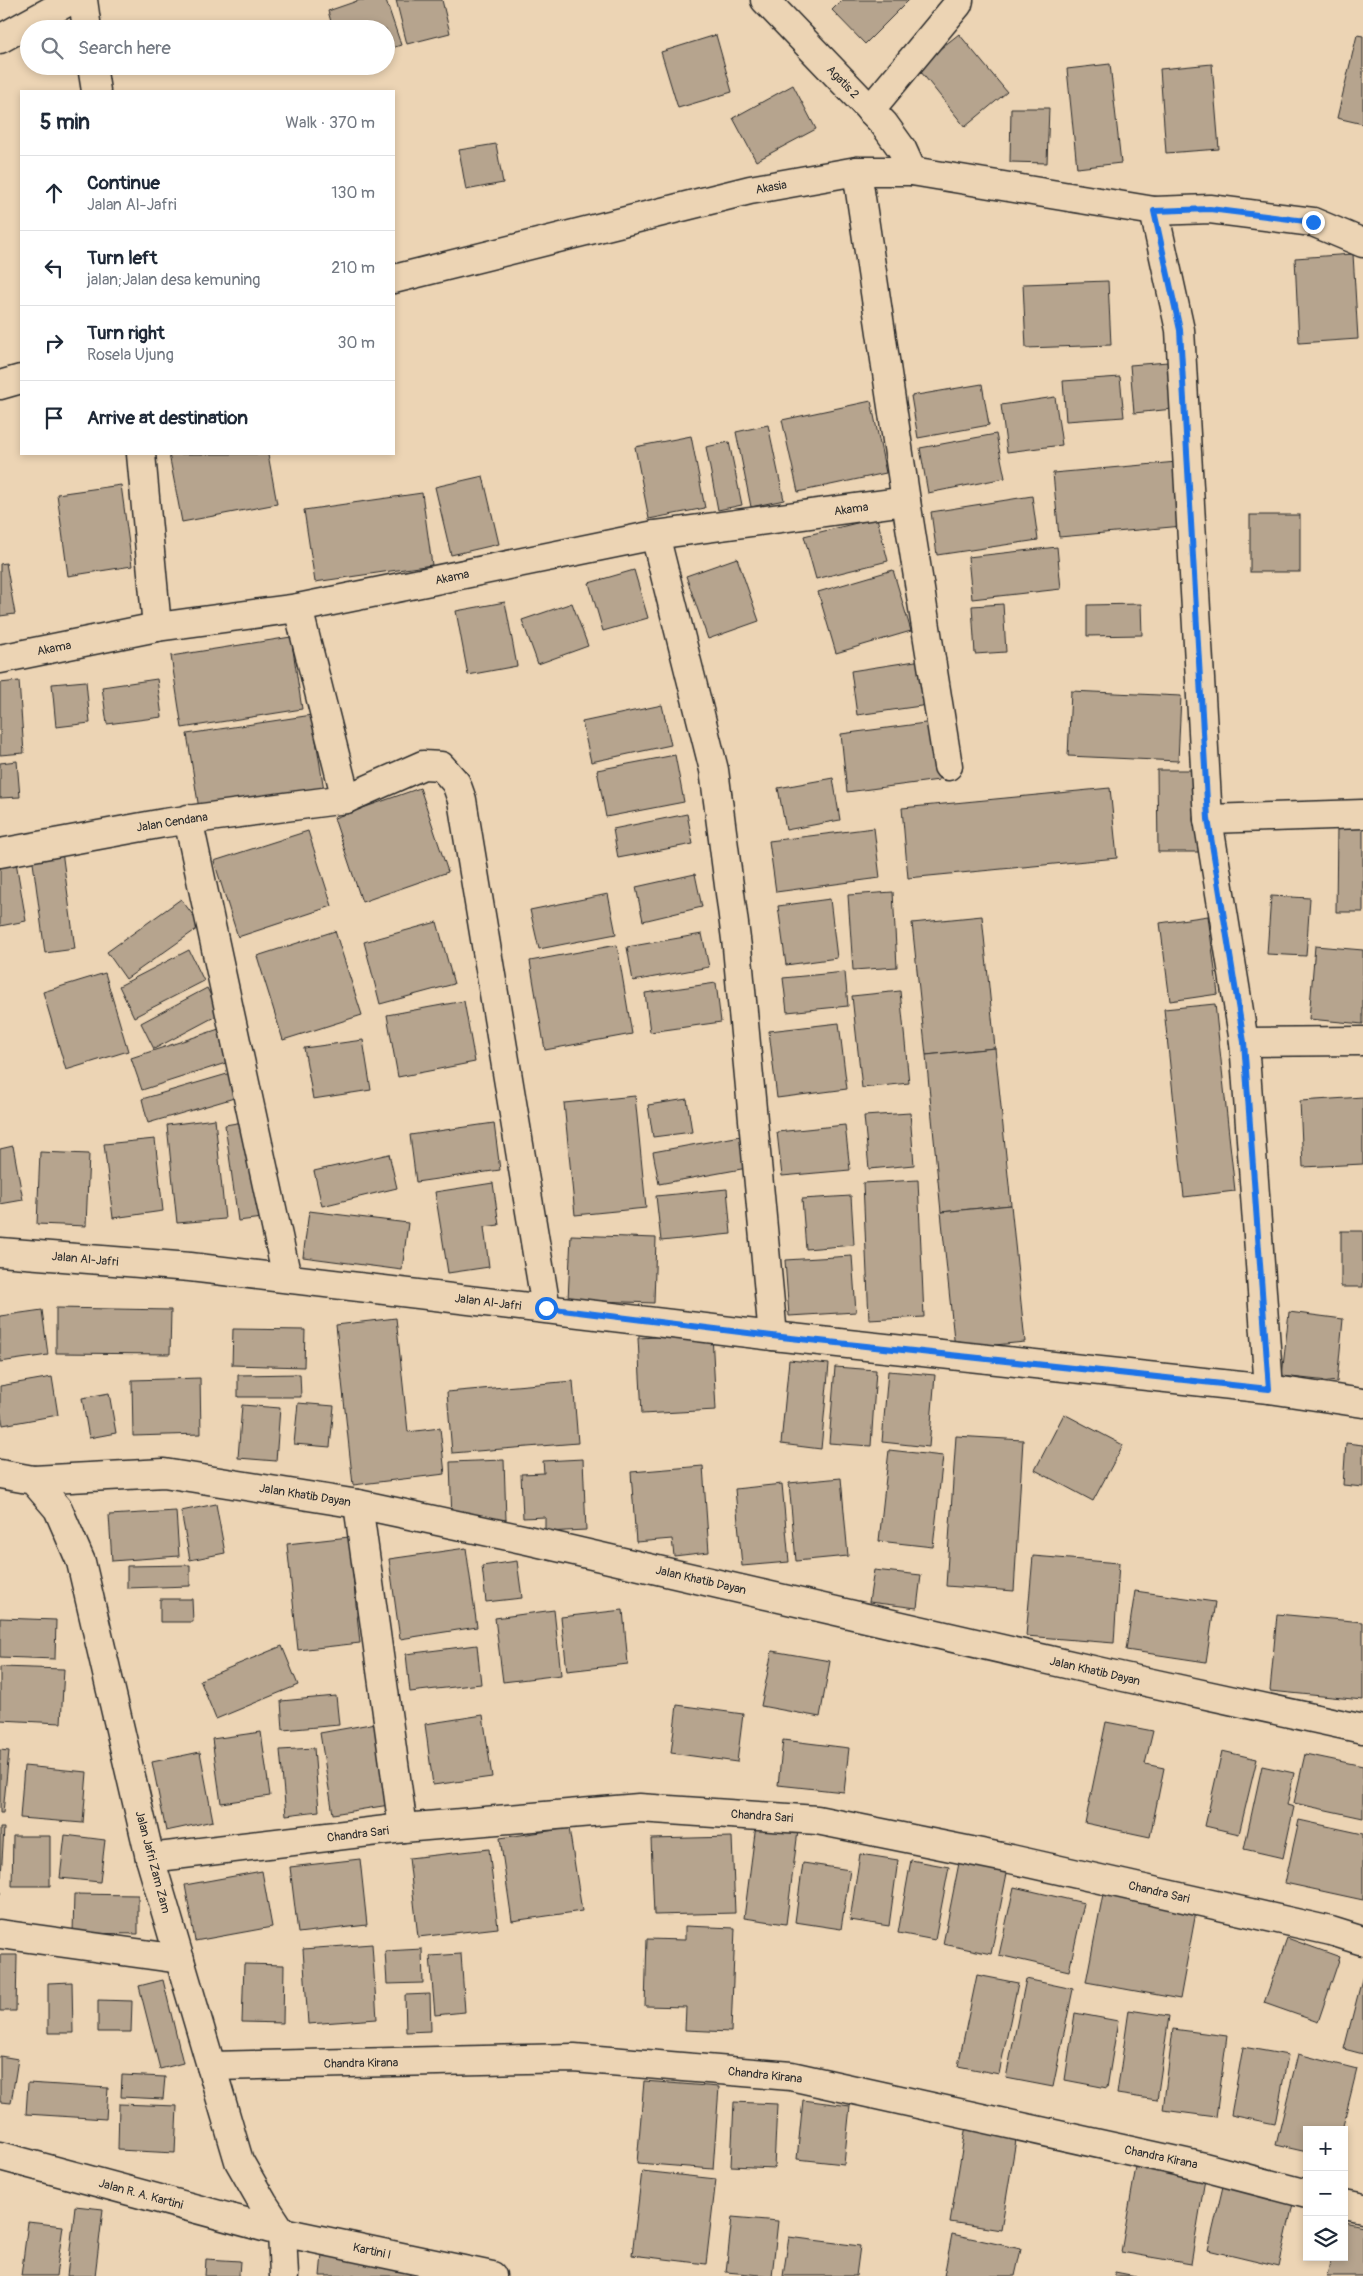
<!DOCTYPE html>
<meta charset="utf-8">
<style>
:root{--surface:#fff;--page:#f2f2f3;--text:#1f2937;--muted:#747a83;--line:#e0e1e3}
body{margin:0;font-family:Pangolin,sans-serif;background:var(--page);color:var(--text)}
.controls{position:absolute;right:15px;bottom:15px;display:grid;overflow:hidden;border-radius:0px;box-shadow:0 2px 8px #0003}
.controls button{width:45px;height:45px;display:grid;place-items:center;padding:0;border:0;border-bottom:1px solid var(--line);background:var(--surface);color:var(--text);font:25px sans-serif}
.stop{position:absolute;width:15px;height:15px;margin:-11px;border:4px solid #1a73e8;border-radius:50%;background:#fff}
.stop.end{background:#1a73e8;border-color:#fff;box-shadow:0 1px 5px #0008}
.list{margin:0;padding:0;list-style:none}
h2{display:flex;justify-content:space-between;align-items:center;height:65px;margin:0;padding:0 20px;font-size:21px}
h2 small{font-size:16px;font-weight:400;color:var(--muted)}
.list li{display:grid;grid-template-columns:32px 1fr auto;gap:15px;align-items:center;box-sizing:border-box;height:75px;padding:0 20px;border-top:1px solid var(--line)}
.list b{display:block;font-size:19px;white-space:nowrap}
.list p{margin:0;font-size:16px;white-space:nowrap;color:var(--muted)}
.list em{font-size:16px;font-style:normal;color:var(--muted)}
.icon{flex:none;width:28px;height:28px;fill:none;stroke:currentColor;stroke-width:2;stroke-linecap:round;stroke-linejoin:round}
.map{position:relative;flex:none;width:1363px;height:2276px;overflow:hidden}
.search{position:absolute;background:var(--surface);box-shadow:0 2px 8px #0003;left:20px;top:20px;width:375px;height:55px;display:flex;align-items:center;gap:12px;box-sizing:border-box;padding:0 18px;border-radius:28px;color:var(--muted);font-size:19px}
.panel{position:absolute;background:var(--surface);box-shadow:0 2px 8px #0003;left:20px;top:90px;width:375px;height:365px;border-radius:0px}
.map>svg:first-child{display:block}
</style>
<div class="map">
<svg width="1363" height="2276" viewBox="0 0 1363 2276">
<rect width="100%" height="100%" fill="#ecd4b4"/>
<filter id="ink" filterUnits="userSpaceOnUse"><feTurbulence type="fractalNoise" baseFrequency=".02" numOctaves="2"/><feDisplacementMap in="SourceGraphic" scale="10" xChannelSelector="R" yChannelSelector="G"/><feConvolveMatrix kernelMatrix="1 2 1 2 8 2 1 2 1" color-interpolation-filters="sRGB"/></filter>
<g filter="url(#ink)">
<g fill="#b6a48e" stroke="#2b2b2b">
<path d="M360,0H386L401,45L386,50V29H333L328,11Z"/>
<path d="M396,0H442L450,33L407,44Z"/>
<path d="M842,0H909L865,44L832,10Z"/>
<path d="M959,34L1007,92L965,127L917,67Z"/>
<path d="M716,35L732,92L678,108L661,52Z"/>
<path d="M1357,35L1363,36V124L1337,118Z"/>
<path d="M1110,64L1121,163L1077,168L1067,69Z"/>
<path d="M1212,64L1219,149L1166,153L1160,69Z"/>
<path d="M793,85L816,129L756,161L733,118Z"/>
<path d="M1011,108H1049L1047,163L1010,162Z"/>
<path d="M496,144L503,183L466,190L459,150Z"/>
<path d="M1353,254L1358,339L1299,343L1295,258Z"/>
<path d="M1108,281L1111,345L1026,348L1023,284Z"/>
<path d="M1168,362L1173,409L1134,413L1130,365Z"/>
<path d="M1120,377L1124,417L1066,421L1063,381Z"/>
<path d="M982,384L989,425L918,438L911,396Z"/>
<path d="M1055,397L1062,445L1007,452L1001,405Z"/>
<path d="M871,401L886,473L798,492L782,420Z"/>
<path d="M768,425L784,500L751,507L736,432Z"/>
<path d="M996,434L1005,478L928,493L920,448Z"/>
<path d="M691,436L705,508L649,519L635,447Z"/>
<path d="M729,442L742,505L718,510L706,447Z"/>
<path d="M169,454H268L277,504L182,522Z"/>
<path d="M1177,462L1183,526L1059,537L1053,473Z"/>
<path d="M483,476L499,544L451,555L435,487Z"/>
<path d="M121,485L132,566L68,576L57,494Z"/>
<path d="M422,493L432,565L315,582L304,510Z"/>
<path d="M1032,496L1038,540L937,555L931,512Z"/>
<rect x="1250" y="515" width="50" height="57"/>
<path d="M877,518L888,561L816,579L804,536Z"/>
<path d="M1057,547L1061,589L972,599L968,557Z"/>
<path d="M737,558L759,621L708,639L686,576Z"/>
<path d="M6,563L15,614L0,616V564Z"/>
<path d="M634,570L648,618L603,631L589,583Z"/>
<path d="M893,570L911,631L836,653L818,592Z"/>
<path d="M505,602L517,666L468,675L456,611Z"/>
<path d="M572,603L588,646L538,664L522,620Z"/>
<path d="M1003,604L1006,652L975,654L972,606Z"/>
<path d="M1141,604L1142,635L1087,636V605Z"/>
<path d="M291,637L302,709L182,728L171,656Z"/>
<path d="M922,660L928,705L857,715L851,671Z"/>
<path d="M157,679L162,717L107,724L102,687Z"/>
<path d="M19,681L24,753L0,755V683Z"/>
<path d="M86,681L90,723L56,727L52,684Z"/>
<path d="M1071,691L1181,696L1178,761L1068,756Z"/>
<path d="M662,705L671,745L591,762L582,722Z"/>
<path d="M312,715L324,790L199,809L187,734Z"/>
<path d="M933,722L939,780L847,792L841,734Z"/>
<path d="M675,755L684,802L606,817L597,770Z"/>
<path d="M17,761L20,797L0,798V763Z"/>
<path d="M1157,770H1201L1202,852H1158Z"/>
<path d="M833,778L840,820L786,830L778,788Z"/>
<path d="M420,788L448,872L362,902L334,818Z"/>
<path d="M1110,788L1117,858L908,878L902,808Z"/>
<path d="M687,814L693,844L618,858L613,829Z"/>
<path d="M1337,824L1363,825V912H1336Z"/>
<path d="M874,828L880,878L776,892L769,841Z"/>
<path d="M308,831L332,906L238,937L214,861Z"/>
<path d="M62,851L75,949L45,953L32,855Z"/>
<path d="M15,856L26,921L0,926V858Z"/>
<path d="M695,874L702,907L643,921L636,887Z"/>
<path d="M893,892L897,967L853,970L848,895Z"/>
<path d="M608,894L616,934L539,949L530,910Z"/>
<path d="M1271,896L1310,898L1306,956L1267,954Z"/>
<path d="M181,899L201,926L126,979L107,952Z"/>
<path d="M830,899L837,958L786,965L778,906Z"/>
<path d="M982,916L995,1048L926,1055L912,923Z"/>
<path d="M1208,916L1218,994L1170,1001L1160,923Z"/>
<path d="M437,922L454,984L380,1004L364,942Z"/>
<path d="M335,931L362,1015L283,1040L257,956Z"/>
<path d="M702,934L709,967L633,981L627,947Z"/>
<path d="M617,945L632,1034L545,1050L530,961Z"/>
<path d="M1315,946L1363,950V1024L1309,1019Z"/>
<path d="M189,950L204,981L134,1017L119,986Z"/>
<path d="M845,972L848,1006L787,1012L783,978Z"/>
<path d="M105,973L128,1051L66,1070L43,992Z"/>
<path d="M716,983L721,1022L650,1032L645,993Z"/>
<path d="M207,988L220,1014L154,1049L141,1023Z"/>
<path d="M900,991L909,1083L862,1088L852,996Z"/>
<path d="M464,1001L475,1062L398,1077L387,1015Z"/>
<path d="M1215,1004L1235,1191L1184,1197L1164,1009Z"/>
<path d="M839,1023L847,1089L777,1098L769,1031Z"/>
<path d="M225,1027L235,1060L142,1090L131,1058Z"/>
<path d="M363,1040L371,1090L313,1099L304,1048Z"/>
<path d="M995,1048L1011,1205L941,1212L926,1055Z"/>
<path d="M234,1072L241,1096L148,1123L142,1099Z"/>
<path d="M635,1096L646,1208L575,1215L564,1103Z"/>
<path d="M1363,1097V1164L1303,1167L1300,1101Z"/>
<path d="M687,1099L692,1132L653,1137L648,1105Z"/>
<path d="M910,1113L914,1165L869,1169L864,1116Z"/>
<path d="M215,1119L225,1219L177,1223L167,1125Z"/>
<path d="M249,1121L262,1218L238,1221L225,1125Z"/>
<path d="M494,1123L500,1170L416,1182L410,1135Z"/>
<path d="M845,1125L850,1170L782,1176L777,1132Z"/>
<path d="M741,1136L747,1168L659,1184L653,1152Z"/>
<path d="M155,1139L163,1211L113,1218L104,1144Z"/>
<path d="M13,1146L23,1200L0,1204V1149Z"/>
<path d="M40,1152L89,1154L86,1226L37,1224Z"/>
<path d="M389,1154L397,1188L322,1206L314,1171Z"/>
<path d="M918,1180L924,1317L869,1320L863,1183Z"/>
<path d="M493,1183L499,1225L484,1227L489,1267L448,1273L435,1192Z"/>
<path d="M727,1189L731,1234L661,1241L656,1196Z"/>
<path d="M851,1196L854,1245L806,1249L802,1199Z"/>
<path d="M1011,1205L1025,1342L955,1349L941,1212Z"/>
<path d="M309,1211L408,1223L402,1270L303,1257Z"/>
<rect x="1341" y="1231" width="22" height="56"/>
<path d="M571,1235L656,1238L654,1303L568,1300Z"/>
<path d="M852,1256L856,1312L789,1316L785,1260Z"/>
<path d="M56,1308L171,1310L170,1354L56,1353Z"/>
<path d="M42,1310L48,1355L0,1362V1316Z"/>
<path d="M1289,1312L1343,1319L1337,1382L1282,1376Z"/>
<path d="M396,1318L408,1432L440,1428L445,1474L353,1485L336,1325Z"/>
<path d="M233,1329L305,1330L304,1367L232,1365Z"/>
<path d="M712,1334L716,1410L642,1414L638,1338Z"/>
<path d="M789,1360L829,1364L821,1449L781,1444Z"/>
<path d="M835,1367L876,1370L871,1446L829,1443Z"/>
<path d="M888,1371L935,1375L929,1447L882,1442Z"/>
<path d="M300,1374L301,1397H238V1375Z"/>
<path d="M52,1377L58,1415L3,1425L0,1409V1386Z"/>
<path d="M200,1378L201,1434L133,1436L132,1380Z"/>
<path d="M573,1381L578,1443L452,1453L447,1392Z"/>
<path d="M109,1393L116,1433L89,1438L82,1398Z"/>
<path d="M298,1403L334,1406L330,1447L294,1444Z"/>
<path d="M242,1405L280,1408L276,1461L238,1458Z"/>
<path d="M1064,1414L1123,1445L1093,1501L1035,1470Z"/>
<path d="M956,1436L1023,1440L1014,1591L946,1586Z"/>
<path d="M1346,1443L1363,1445V1487L1343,1485Z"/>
<path d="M889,1450L943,1456L933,1547L879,1541Z"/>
<path d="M583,1459L586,1530L545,1532V1517L523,1518L521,1474L544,1473L543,1461Z"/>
<path d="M504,1460L506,1520L452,1522L450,1462Z"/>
<path d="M703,1466L709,1552L674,1556L672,1539L636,1542L631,1472Z"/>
<path d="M841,1478L848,1556L796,1561L789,1483Z"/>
<path d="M782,1484L789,1562L742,1566L735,1489Z"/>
<path d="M216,1504L225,1553L190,1560L181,1511Z"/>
<path d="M176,1511L179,1556L112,1561L109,1515Z"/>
<path d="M349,1537L360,1643L298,1650L287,1544Z"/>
<path d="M466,1548L477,1627L400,1639L389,1559Z"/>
<path d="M1033,1556L1119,1563L1114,1643L1026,1636Z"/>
<path d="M517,1561L522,1598L486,1602L482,1566Z"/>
<path d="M190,1565V1586L127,1588V1566Z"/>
<path d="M874,1570L921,1575L917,1608L869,1602Z"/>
<path d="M1135,1591L1215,1602L1206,1662L1126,1650Z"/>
<path d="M160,1599H192L193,1622H160Z"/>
<path d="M554,1610L561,1675L503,1682L495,1618Z"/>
<path d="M623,1610L628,1664L567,1671L561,1617Z"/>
<path d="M1277,1614L1363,1622V1700L1270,1691Z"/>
<path d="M0,1618L56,1620L55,1659L0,1657Z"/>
<path d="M477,1645L481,1684L410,1692L406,1654Z"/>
<path d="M282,1646L298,1685L216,1719L200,1680Z"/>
<path d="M772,1651L830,1661L820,1717L761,1706Z"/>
<path d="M0,1667L64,1669L61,1723L0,1720Z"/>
<path d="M336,1696L339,1725L283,1730L281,1701Z"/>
<path d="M677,1705L743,1714L737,1762L671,1753Z"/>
<path d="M483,1715L492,1777L433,1785L425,1724Z"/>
<path d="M1106,1722L1153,1731L1145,1764L1164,1768L1150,1837L1085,1823Z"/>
<path d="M376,1723L389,1805L333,1814L320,1733Z"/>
<path d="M261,1732L270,1796L221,1803L212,1739Z"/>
<path d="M783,1740L849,1748L844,1792L778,1785Z"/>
<path d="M314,1748L319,1811L286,1815L280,1750Z"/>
<path d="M0,1750L9,1751L3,1813H0Z"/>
<path d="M1222,1751L1257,1759L1239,1834L1205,1826Z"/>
<path d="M200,1752L213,1821L166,1831L152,1762Z"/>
<path d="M1305,1754L1363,1766V1818L1294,1803Z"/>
<path d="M24,1766L87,1772L83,1823L20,1818Z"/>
<path d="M1262,1766L1294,1773L1287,1805L1294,1807L1283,1858L1244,1849Z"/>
<path d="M1299,1820L1363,1834V1900L1285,1883Z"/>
<path d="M756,1825L798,1831L786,1924L744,1918Z"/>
<path d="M0,1828H4L0,1894Z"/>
<path d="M569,1828L582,1911L512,1921L500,1838Z"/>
<path d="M65,1835L105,1840L100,1882L60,1878Z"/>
<path d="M13,1836H50V1886H12Z"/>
<path d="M732,1837L735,1913L654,1915L651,1839Z"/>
<path d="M489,1849L498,1928L418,1937L409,1858Z"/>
<path d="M860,1854L898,1860L889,1926L850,1920Z"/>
<path d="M360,1859L367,1925L298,1933L290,1867Z"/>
<path d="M911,1860L949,1867L935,1940L898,1933Z"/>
<path d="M803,1863L850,1870L841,1929L795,1922Z"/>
<path d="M959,1863L1007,1873L991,1954L943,1944Z"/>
<path d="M262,1871L272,1927L195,1941L185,1885Z"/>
<path d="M1014,1887L1084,1903L1069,1971L999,1955Z"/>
<path d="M74,1894L138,1895V1934L73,1933Z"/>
<path d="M1103,1894L1196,1912L1180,1999L1086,1982Z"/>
<path d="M685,1926L735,1928L731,2032L685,2030L686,2007L645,2006L647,1939L685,1940Z"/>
<path d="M1287,1938L1340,1957L1318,2022L1264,2003Z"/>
<path d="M372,1944L377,2019L308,2024L303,1949Z"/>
<path d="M422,1949L423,1983L387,1984L385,1951Z"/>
<path d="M461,1954L465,2012L435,2015L430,1956Z"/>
<path d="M0,1955H17L16,2011H0Z"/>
<path d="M244,1964L284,1965L283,2023L242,2022Z"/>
<path d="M977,1975L1018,1983L999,2074L958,2066Z"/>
<path d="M1363,1975V2054L1344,2049Z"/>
<path d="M1026,1979L1073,1989L1053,2087L1006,2078Z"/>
<path d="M163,1980L183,2063L160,2069L139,1986Z"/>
<path d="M72,1982L73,2033H48V1983Z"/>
<path d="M430,1994L431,2031L406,2032L405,1995Z"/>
<path d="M98,2000L132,2001L131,2032H98Z"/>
<path d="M1129,2010L1169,2016L1157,2100L1117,2094Z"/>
<path d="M1075,2013L1118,2021L1107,2088L1065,2080Z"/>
<path d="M1173,2029L1227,2036L1216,2117L1163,2110Z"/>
<path d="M1243,2047L1288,2055L1275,2124L1231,2115Z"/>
<path d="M1298,2054L1357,2069L1342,2130H1307V2152L1276,2145Z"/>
<path d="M0,2056L18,2059L11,2103L0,2102Z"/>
<path d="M122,2075L165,2077L163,2099L121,2097Z"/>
<path d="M644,2081L719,2087L713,2169L637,2163Z"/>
<path d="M28,2083L108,2088L106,2119L26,2114Z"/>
<path d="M803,2100L850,2106L844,2164L797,2159Z"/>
<path d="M734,2102L777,2104L774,2168L731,2166Z"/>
<path d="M119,2104L177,2106L175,2153L118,2150Z"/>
<path d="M967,2119L1018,2128L1001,2230L950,2222Z"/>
<path d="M1136,2167L1205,2179L1191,2264L1121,2252Z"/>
<path d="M642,2171L716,2179L706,2264L632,2255Z"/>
<path d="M1224,2182L1294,2199L1279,2267L1208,2250Z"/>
<path d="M75,2206L103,2209L95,2276H67Z"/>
<path d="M732,2217L778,2221L772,2276L726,2272Z"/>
<path d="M28,2222L63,2226L56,2276H21Z"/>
<path d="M1344,2222L1363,2226V2276H1327L1331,2257H1344Z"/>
<path d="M952,2234L1021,2249L1015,2276H944Z"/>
<path d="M789,2237L860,2246L856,2276H783Z"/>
<path d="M322,2254L411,2264L410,2276H320Z"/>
<path d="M206,2259L240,2261L239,2276H205Z"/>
<path d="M1115,2272L1136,2276H1115Z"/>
</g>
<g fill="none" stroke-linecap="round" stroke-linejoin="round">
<defs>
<g id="street">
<path d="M83,0L87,29"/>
<path d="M765,0L884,124L902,149L912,171"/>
<path d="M0,39L71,0"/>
<path d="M92,66L96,91"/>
<path d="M870,110L958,4L959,0"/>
<path d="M857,171L906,501L948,766"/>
<path d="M1154,211L1180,330L1208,819L1244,1042L1269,1389"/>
<path d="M394,279L750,190L857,171H912L1154,211L1210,209L1313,222L1363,243"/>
<path d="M0,385L21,379"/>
<path d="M141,454L157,627"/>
<path d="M655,535L714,770L737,947L773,1336"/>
<path d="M298,608L346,799"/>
<path d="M0,659L157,627L298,608L655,535L906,501"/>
<path d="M188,819L287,1278"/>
<path d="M1208,819L1363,814"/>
<path d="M0,853L164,823L346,799L423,765L441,766L456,783L462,800L546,1308"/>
<path d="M1244,1042L1363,1041"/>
<path d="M33,1480L164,1473L358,1504L527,1540L1110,1674L1363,1729"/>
<path d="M358,1504L403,1828"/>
<path d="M150,1858L403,1828L639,1808L817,1820L1011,1859L1331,1931L1363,1941"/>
<path d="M0,1934L180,1959"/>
<path d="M211,2066L574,2058L791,2076L1204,2167L1307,2194"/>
<path d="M1344,2204L1363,2208"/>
<path d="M282,2232L492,2276"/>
</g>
<g id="secondary">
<path d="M0,1252L190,1267L773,1336L1269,1389L1363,1403"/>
<path d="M0,1474L33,1480L58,1509L81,1562L150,1858L239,2161L263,2203L282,2232L284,2276"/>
<path d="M0,2156L282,2232"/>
</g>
</defs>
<use href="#street" stroke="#2b2b2b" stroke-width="31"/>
<use href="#secondary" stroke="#2b2b2b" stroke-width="31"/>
<use href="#street" stroke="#ecd4b4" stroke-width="28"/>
<use href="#secondary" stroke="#ecd4b4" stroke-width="28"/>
</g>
</g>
<g fill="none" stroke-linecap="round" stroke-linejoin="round" filter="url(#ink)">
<path stroke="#1a73e8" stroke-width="6" d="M546,1308L772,1336L1269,1389L1244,1042L1208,819L1180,330L1154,211L1210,209L1313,222"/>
</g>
<g text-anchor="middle" stroke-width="5" stroke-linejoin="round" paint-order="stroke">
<g font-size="12" fill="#2b2b2b" stroke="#ecd4b4">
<text transform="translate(843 82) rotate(46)" y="4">Agatis 2</text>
<text transform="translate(771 187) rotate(-10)" y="4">Akasia</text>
<text transform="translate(851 509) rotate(-8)" y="4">Akama</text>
<text transform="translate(452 577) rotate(-12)" y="4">Akama</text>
<text transform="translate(54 648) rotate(-11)" y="4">Akama</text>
<text transform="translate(172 822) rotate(-9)" y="4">Jalan Cendana</text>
<text transform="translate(85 1259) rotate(5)" y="4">Jalan Al-Jafri</text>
<text transform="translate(488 1302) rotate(7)" y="4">Jalan Al-Jafri</text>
<text transform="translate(305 1495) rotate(9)" y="4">Jalan Khatib Dayan</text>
<text transform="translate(701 1580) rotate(13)" y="4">Jalan Khatib Dayan</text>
<text transform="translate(1095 1671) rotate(13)" y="4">Jalan Khatib Dayan</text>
<text transform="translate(762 1816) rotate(4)" y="4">Chandra Sari</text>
<text transform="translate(358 1834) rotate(-7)" y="4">Chandra Sari</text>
<text transform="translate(153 1862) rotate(75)" y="4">Jalan Jafri Zam Zam</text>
<text transform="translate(1159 1892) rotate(13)" y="4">Chandra Sari</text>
<text transform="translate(361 2063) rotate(-1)" y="4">Chandra Kirana</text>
<text transform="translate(765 2075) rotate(6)" y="4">Chandra Kirana</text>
<text transform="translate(1161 2157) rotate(12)" y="4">Chandra Kirana</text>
<text transform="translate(141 2194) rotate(15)" y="4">Jalan R. A. Kartini</text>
<text transform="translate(372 2251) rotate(12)" y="4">Kartini I</text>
</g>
</g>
</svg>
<div class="controls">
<button>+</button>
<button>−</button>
<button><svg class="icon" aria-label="layers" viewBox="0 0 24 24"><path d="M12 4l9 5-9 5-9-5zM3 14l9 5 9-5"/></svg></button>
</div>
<div class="stop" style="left:546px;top:1308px"></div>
<div class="stop end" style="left:1313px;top:222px"></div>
<div class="search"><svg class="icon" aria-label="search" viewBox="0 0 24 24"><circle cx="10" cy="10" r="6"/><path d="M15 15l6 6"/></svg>Search here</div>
<section class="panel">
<h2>5 min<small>Walk · 370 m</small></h2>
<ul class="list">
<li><svg class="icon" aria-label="ahead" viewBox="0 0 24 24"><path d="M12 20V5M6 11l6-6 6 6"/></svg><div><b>Continue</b><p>Jalan Al-Jafri</p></div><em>130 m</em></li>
<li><svg class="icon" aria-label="left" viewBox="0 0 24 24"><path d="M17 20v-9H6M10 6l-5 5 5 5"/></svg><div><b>Turn left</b><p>jalan;Jalan desa kemuning</p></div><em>210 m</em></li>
<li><svg class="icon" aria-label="right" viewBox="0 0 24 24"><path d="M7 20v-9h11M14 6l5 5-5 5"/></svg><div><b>Turn right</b><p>Rosela Ujung</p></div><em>30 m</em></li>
<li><svg class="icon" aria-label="arrive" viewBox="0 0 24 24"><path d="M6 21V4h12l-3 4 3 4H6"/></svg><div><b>Arrive at destination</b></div></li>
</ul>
</section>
</div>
